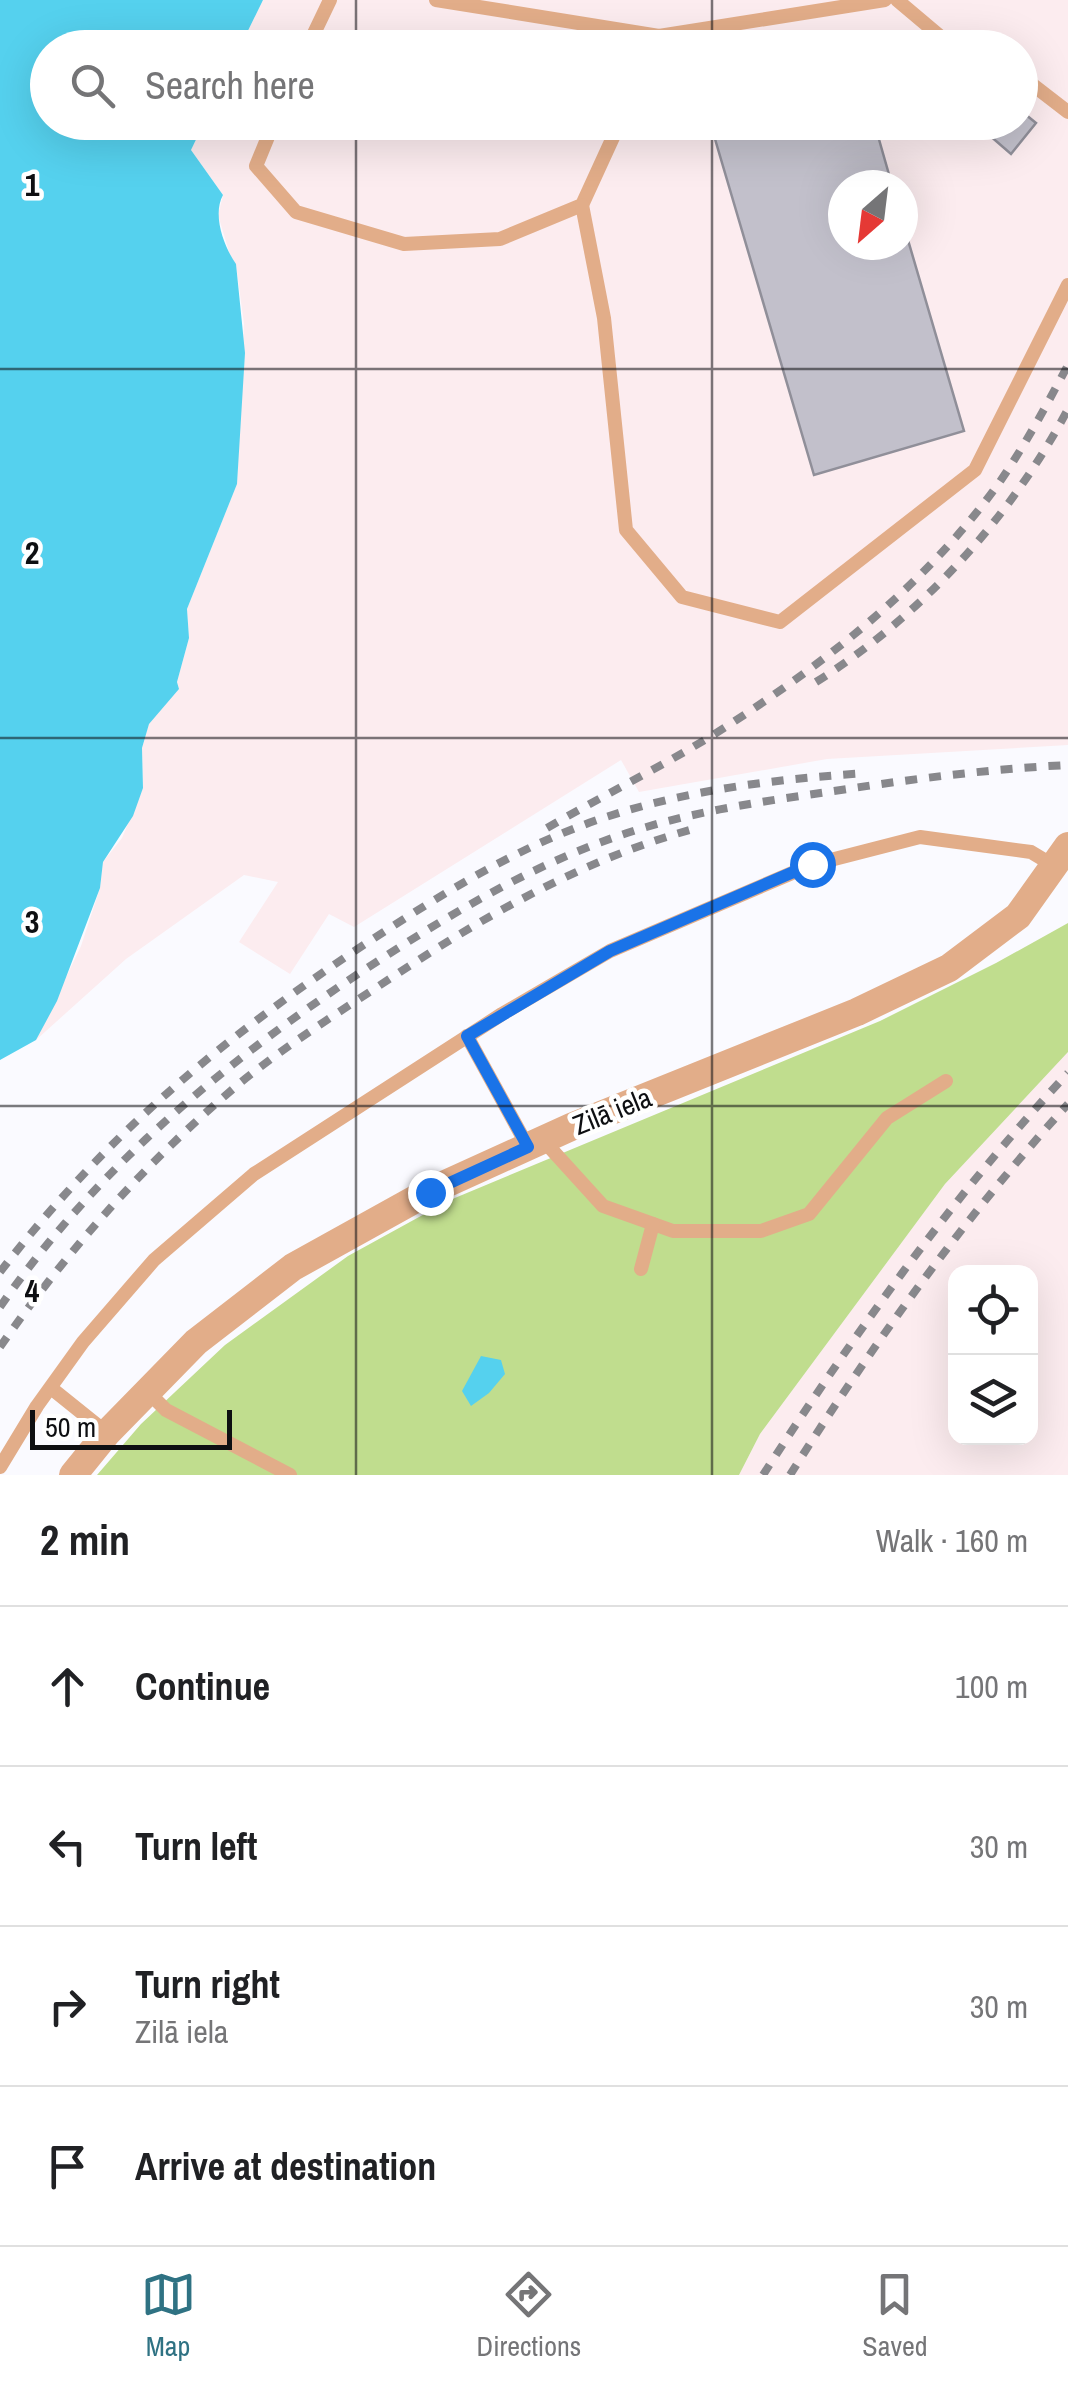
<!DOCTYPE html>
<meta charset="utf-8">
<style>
:root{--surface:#fff;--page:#f6f6f6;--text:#202124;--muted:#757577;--line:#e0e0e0;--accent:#2f7283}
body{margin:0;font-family:"Archivo Narrow",sans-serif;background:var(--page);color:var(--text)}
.controls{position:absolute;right:30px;bottom:30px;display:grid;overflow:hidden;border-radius:20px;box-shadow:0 10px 40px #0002}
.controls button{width:90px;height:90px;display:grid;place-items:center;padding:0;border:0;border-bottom:2px solid var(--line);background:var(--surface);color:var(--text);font:50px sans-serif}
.compass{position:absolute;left:828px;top:170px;width:90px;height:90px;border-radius:50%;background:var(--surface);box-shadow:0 10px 40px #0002;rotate:208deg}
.scale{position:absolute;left:30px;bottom:25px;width:202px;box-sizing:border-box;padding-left:10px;border:5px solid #0e0f12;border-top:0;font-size:28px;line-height:35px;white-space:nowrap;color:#0e0f12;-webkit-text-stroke:8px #fff;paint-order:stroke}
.stop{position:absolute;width:30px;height:30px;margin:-22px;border:8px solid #1a73e8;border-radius:50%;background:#fff}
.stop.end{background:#1a73e8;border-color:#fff;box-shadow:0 2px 10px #0008}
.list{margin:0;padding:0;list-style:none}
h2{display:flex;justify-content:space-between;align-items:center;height:130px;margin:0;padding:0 40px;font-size:42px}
h2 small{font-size:32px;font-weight:400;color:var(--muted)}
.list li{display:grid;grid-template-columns:65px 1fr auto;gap:30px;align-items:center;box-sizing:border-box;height:160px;padding:0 40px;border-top:2px solid var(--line)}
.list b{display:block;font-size:38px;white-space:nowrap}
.list p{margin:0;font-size:32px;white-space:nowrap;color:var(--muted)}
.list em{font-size:32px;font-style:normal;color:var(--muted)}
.icon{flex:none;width:55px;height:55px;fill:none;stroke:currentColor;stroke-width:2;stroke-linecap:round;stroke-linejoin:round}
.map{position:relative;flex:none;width:1068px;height:1475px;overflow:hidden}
.search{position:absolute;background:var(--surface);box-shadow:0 10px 40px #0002;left:30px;right:30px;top:30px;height:110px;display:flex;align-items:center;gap:25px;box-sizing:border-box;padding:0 35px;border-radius:55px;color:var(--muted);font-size:38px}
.sheet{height:770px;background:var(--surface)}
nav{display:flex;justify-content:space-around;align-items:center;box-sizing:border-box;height:140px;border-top:2px solid var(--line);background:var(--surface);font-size:28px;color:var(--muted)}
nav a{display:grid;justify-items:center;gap:5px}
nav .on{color:var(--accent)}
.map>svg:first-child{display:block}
</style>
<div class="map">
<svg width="1068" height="1475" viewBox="0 0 1068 1475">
<rect width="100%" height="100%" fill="#fafaff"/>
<g fill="#fcecef" fill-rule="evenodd">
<path d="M263,0H1068V745L827,759L639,792L621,760L354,927L329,914L290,974L239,942L278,882L244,875L126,959L36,1040L81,946L100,888L103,862L122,838L143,788L142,748L149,723L179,689L177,682L189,638L187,609L237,484L244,324L236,265L230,255L218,215L223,195L191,150L204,123L1020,122V48L240,47ZM843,185H903V245H843Z"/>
<path d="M1068,1052V1475H739L760,1434L945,1184ZM956,1272H1030V1438H956Z"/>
</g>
<path fill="#c0dd8e" d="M1068,923V1052L945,1184L760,1434L739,1475H97L141,1424L225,1345L348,1256L450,1200L880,1021L996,963Z"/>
<g fill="#55d1ee">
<path d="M0,0H263L240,47L48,48V122L204,123L191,150L223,195C212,215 224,247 236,264L245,353L237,484L187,609L189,638L177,682L179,689L149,724L142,748L143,788L133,816L103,862L100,888L57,1001L36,1040L0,1060Z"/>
<path d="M481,1356L501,1360L505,1374L489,1393L471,1406L462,1391Z"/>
</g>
<g fill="#c2c0cb" stroke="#908f99" stroke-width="2.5">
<path d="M1020,110L1036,123L1011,154L988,134L997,122H1020Z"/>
<path d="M710,122H874L892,185H843V245H903V223L964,431L814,475Z"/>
</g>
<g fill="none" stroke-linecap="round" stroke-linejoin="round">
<g stroke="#e2ad89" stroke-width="14">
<path d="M436,0L659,36"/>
<path d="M897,0L954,48"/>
<path d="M307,48L330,0"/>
<path d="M654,48L659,36L885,0"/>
<path d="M1020,80L1033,85L1068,112"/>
<path d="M274,122L256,166L296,212L404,244L500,239L582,205L620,122"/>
<path d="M582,205L604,318L626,530L682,597L780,622L975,470L1068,285"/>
<path d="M467,1036L528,1147"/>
<path d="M543,1140L603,1206L673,1231H761L809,1214L887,1118L946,1081"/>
<path d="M641,1269L653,1224"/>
<path d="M51,1388L107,1433"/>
<path d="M147,1391L166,1410L290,1475"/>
<path d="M0,1467L37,1406L83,1342L154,1260L254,1174L502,1014L610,951L811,865L920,837L1031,852L1056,867"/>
</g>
<path stroke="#e2ad89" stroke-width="28" d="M73,1475L107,1433L196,1342L293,1267L430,1191L571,1127L857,1012L949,968L1018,916L1068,846"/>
<g stroke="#88888c" stroke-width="8" stroke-dasharray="12 12" stroke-linecap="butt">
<path d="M816,682C921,616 1010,519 1068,409"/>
<path d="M547,828C602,796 659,768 713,735C819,668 919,591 994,490C1022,451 1045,408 1068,365"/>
<path d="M0,1272C108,1133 219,1041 365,944C442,894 518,846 606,817C692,789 777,779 867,773"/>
<path d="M0,1307C100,1162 238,1051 384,957C462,907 539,862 627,833C694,811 765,801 834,791C912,779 989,769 1068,765"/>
<path d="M0,1347C69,1248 148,1160 240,1083C289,1043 344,1009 397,974C489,913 589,857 697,828"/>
<path d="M763,1475C854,1334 953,1196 1068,1073"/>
<path d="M790,1475C872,1345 964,1218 1068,1104"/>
</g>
</g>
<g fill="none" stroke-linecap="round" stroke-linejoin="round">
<path stroke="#1a73e8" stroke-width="12" d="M430,1192L528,1147L467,1036L610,951L812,864"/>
</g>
<path fill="none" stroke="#0e0f12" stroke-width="2.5" stroke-opacity="0.55" d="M356,0V48M712,0V48M356,122V1475M712,122V1475M0,369H1068M0,738H1068M0,1106H1068"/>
<g text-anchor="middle" stroke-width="9" stroke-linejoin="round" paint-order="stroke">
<g font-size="28" fill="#0e0f12" stroke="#fff">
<text transform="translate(612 1111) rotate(-22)" y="10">Zilā iela</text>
</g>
</g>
<g font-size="32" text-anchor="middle" font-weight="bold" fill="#0e0f12" stroke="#fff" stroke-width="9" stroke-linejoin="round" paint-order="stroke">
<text x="32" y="196">1</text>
<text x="32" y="564">2</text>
<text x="32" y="933">3</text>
<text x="32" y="1302">4</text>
</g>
</svg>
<div class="controls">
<button><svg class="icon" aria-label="locate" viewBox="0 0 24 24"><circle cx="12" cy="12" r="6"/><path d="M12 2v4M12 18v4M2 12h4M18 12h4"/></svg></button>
<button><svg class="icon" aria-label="layers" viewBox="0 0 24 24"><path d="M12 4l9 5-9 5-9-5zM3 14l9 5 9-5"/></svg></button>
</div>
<svg class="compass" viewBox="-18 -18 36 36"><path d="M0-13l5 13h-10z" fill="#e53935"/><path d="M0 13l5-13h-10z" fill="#757577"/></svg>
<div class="scale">50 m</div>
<div class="stop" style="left:812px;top:864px"></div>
<div class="stop end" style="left:430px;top:1192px"></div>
<div class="search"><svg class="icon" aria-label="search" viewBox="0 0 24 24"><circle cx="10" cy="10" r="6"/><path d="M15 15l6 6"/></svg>Search here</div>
</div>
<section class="sheet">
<h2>2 min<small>Walk · 160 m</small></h2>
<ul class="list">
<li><svg class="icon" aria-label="ahead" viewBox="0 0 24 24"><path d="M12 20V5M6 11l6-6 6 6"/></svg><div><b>Continue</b></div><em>100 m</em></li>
<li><svg class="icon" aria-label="left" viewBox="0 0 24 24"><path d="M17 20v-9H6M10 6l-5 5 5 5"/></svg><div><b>Turn left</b></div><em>30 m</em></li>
<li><svg class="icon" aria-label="right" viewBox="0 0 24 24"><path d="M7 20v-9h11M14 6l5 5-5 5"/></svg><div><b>Turn right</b><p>Zilā iela</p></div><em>30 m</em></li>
<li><svg class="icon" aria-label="arrive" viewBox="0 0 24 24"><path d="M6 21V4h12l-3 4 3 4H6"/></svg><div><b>Arrive at destination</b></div></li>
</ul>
</section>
<nav>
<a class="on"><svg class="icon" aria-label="map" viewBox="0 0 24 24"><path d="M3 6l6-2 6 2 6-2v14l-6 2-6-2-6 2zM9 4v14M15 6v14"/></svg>Map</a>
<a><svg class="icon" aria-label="directions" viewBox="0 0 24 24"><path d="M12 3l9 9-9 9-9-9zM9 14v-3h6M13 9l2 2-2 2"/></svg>Directions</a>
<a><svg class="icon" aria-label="saved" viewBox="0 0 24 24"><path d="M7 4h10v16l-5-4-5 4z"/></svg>Saved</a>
</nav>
